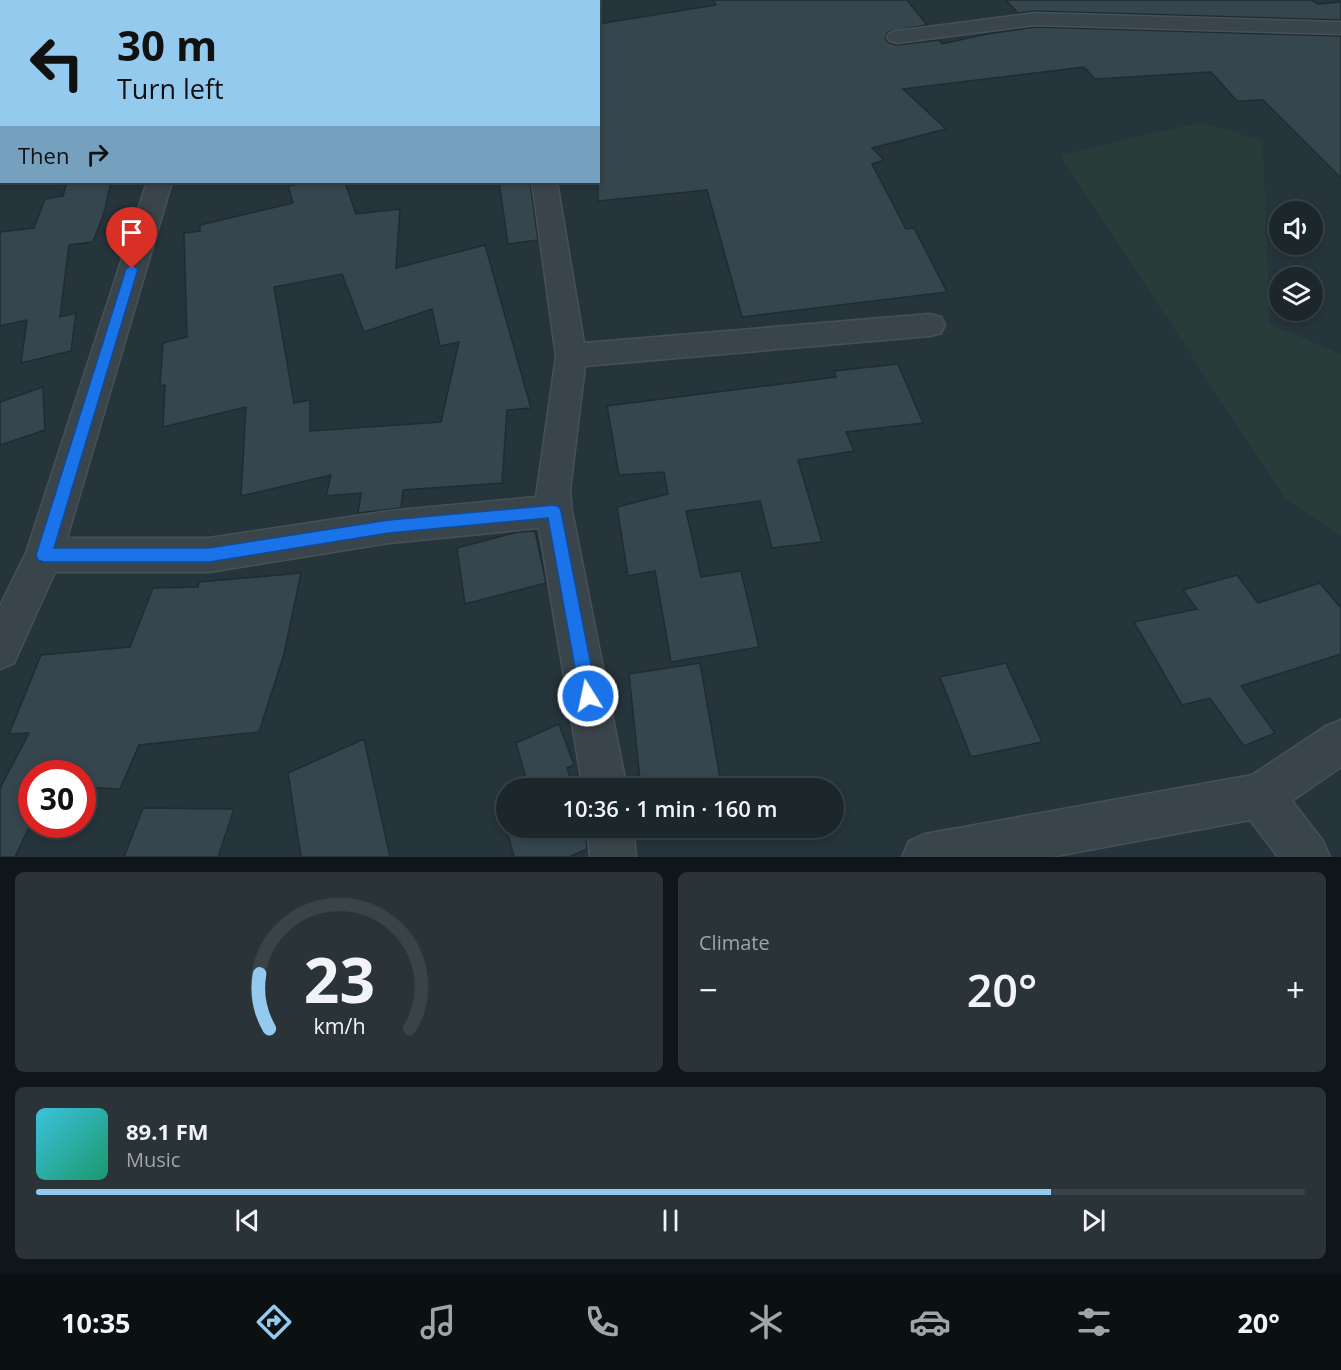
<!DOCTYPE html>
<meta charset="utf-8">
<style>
:root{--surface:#1c272c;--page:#293338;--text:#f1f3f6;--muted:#a0a5a9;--line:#3a4448;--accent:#93caee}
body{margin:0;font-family:"Open Sans",sans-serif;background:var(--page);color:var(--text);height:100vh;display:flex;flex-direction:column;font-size:22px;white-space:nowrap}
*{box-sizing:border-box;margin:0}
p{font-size:20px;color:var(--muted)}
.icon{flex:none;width:33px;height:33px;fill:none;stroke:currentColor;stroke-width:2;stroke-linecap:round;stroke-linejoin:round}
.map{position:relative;height:857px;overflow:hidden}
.panel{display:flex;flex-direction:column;gap:15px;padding:15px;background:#0f1518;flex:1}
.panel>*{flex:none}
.top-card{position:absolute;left:0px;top:0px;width:600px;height:183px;box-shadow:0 3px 9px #0003,0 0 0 2px var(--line);background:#93caee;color:#111;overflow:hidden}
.buttons{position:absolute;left:1269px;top:201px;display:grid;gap:12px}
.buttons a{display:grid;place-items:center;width:54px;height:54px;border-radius:50%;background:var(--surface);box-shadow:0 3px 9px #0003,0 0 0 2px var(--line);font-size:30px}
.speed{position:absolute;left:18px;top:760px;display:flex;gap:12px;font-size:30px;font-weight:700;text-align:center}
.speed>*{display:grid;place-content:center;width:78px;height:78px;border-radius:50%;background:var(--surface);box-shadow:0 3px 9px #0003,0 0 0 2px var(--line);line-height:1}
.speed .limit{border:9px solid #d22;background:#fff;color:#111}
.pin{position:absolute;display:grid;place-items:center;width:51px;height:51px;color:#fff;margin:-62px -26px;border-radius:50% 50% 50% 0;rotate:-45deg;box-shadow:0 0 6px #0007}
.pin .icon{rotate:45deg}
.me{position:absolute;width:66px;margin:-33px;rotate:350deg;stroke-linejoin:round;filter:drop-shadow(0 0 4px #0008)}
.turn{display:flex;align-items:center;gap:21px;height:126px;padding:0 18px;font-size:27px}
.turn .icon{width:78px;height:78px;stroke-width:2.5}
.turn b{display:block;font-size:42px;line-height:51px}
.then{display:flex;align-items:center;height:57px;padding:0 18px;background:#0003;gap:12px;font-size:22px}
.big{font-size:45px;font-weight:600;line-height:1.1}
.panel .widget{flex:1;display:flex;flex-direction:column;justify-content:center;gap:9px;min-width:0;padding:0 21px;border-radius:9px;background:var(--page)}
.panel .dial{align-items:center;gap:0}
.dial svg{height:156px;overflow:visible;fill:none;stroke:var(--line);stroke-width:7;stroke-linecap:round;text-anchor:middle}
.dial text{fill:var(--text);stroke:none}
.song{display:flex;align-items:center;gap:18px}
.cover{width:72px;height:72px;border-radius:9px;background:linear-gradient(135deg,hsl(190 70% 55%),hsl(160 70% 35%))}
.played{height:6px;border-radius:3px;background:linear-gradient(90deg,var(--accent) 80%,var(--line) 80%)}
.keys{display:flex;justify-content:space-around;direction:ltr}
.heat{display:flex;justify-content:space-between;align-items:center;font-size:33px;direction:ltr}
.panel .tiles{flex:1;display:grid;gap:15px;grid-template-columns:1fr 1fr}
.widget:last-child{grid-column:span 2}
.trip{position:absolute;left:496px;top:778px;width:348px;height:60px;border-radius:30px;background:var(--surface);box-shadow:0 3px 9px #0003,0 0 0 2px var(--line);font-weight:600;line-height:60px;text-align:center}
.dock{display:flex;height:96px;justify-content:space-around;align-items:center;background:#0b1012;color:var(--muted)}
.dock .icon{width:42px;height:42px}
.dock .selected{color:var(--accent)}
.dock b{font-size:27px;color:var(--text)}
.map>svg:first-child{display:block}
.green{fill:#283c3a}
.building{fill:#35464f;stroke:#212c32;stroke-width:1.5;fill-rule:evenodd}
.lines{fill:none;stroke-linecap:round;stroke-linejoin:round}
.minor-casing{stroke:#465157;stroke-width:3}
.minor{fill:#3a454b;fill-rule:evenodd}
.route{fill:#1a73e8;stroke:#114b97;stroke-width:1.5}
</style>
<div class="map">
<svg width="1341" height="857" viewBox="0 0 1341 857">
<rect width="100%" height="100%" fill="#26343b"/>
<path class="green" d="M1201 122 1263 141 1270 324 1341 354V535L1284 497 1060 155Z"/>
<g class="building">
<path d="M713 0H907L927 25 888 32 885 38 889 43 897 45 939 40 942 44 987 34 1035 27 1341 36V178L1263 100 1237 101 1211 72 1095 79 1084 67 903 89 946 129 872 148 884 160 872 164 906 229 914 228 947 292 742 317 707 190 598 201V24L716 5Z"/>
<path d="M1006 0H1311L1318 4 1341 2V20L1035 11 1018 13Z"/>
<path d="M67 182H111L104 213 93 242 69 245 60 317 76 313 71 351 21 363 27 320 0 326V232L34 228 45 199 63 196Z"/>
<path d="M308 182H345L356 214 400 209 396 268 485 245 531 408 507 410 502 483 403 490 401 508 358 513 361 493 326 496 331 475 241 496 246 407 163 427 165 385 160 386 163 343 187 337 184 233 200 231V225L293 203 288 186ZM342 274 364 332 432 309 440 346 459 342 441 422 310 431V400L294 403 274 287Z"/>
<path d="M499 182H530L538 240 508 244Z"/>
<path d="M898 364 923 423 846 432 854 451 798 460 822 542 772 548 760 501 686 511 701 577 741 571 759 647 671 662 655 571 628 576 617 507 668 494 664 472 619 475 607 406 836 377 834 371Z"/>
<path d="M43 387 45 430 0 445V402Z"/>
<path d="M535 531 546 583 465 604 457 548 518 532Z"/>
<path d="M301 573 284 654 259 732 139 745 120 789 82 787V774H32V821L15 857H0V788L29 733 9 734 41 655 130 647 153 588 198 587 199 582Z"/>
<path d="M1237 575 1258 603 1320 583 1341 608V654L1241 686 1275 733 1244 746 1210 698 1182 705 1134 622 1197 609 1183 590Z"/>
<path d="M700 663 722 789H641L629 674Z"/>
<path d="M1006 663 1042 742 971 757 940 677Z"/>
<path d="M559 724 574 765 567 768 574 789H529L516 743Z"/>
<path d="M364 739 390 857H301L288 773Z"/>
<path d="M143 808 234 809 218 857H124Z"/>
<path d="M507 819V828H585L587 849 569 857H514L504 820Z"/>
</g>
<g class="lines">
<g class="minor-casing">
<g id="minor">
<path d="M206 0H226L206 2Z"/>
<rect x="506" y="0" width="20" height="2"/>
<path d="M1035 13 1341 22V34L1035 25 897 43 890 41 887 37 890 33 897 31Z"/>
<path d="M147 182H172L67 538H209L389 511 536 497 556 356 532 182H557L584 343 930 314 941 317 945 325 941 333 930 336 585 366 570 490 572 511 627 789H583L539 528 389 543 209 572H55L14 663 0 669V606L26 553Z"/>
<path d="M1341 720V767L1292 801 1323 841 1330 857H1278L1250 820 1051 857H902L909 841 925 834 1252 775 1326 726Z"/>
<path d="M587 828H633L636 857H590Z"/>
</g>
</g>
<use href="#minor" class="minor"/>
</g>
<path class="route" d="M132 265 138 269 54 548H209L389 520 554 505 559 507 561 511 597 696 594 702 588 705 582 702 580 696 548 518 389 533 209 562H44L38 560 36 555 126 269Z"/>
</svg>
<div class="buttons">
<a><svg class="icon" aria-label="sound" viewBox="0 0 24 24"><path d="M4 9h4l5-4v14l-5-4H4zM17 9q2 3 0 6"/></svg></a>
<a><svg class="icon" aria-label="layers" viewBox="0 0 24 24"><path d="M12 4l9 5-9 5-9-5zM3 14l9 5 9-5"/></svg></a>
</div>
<div class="speed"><div class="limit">30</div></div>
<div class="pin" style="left:132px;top:269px;background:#d93025"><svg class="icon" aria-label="arrive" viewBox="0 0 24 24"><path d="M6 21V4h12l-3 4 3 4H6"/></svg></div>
<svg class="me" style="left:588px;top:696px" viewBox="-20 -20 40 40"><circle r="17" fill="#1a73e8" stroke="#fff" stroke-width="3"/><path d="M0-11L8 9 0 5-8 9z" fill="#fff"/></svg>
<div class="trip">10:36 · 1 min · 160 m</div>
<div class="top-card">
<div class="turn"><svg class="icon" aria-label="left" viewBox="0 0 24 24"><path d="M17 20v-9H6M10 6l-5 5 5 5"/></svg><div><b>30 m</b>Turn left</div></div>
<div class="then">Then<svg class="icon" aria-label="right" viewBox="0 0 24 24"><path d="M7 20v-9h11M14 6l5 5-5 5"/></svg></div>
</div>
</div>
<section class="panel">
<div class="tiles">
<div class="widget dial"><svg viewBox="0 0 100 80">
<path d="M14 69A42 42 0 1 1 86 69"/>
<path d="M14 69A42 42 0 0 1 9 41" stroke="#93caee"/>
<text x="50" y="56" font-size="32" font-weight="700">23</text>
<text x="50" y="72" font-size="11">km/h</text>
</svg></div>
<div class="widget"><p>Climate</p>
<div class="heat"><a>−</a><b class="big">20°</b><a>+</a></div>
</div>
<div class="widget">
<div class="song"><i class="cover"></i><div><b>89.1 FM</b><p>Music</p></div></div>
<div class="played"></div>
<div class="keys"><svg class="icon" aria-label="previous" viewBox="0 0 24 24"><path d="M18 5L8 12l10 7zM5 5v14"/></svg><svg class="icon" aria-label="pause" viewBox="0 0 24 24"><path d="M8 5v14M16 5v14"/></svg><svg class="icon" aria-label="next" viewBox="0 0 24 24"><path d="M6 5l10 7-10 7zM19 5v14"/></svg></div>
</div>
</div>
</section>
<nav class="dock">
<b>10:35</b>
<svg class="icon selected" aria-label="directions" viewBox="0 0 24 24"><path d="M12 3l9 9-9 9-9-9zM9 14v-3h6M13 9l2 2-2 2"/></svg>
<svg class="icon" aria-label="music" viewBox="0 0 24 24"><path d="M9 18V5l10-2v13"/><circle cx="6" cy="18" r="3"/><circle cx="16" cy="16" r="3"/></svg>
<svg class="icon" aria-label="phone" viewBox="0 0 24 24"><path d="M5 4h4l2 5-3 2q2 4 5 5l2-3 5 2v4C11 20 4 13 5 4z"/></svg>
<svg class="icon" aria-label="climate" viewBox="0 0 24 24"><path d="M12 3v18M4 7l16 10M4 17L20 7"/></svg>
<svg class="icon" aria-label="car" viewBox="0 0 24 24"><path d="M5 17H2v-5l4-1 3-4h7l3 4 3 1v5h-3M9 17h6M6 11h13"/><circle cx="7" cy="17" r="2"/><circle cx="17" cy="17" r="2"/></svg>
<svg class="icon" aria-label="filters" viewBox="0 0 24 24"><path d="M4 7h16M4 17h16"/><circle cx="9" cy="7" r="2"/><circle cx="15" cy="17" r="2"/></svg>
<b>20°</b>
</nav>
